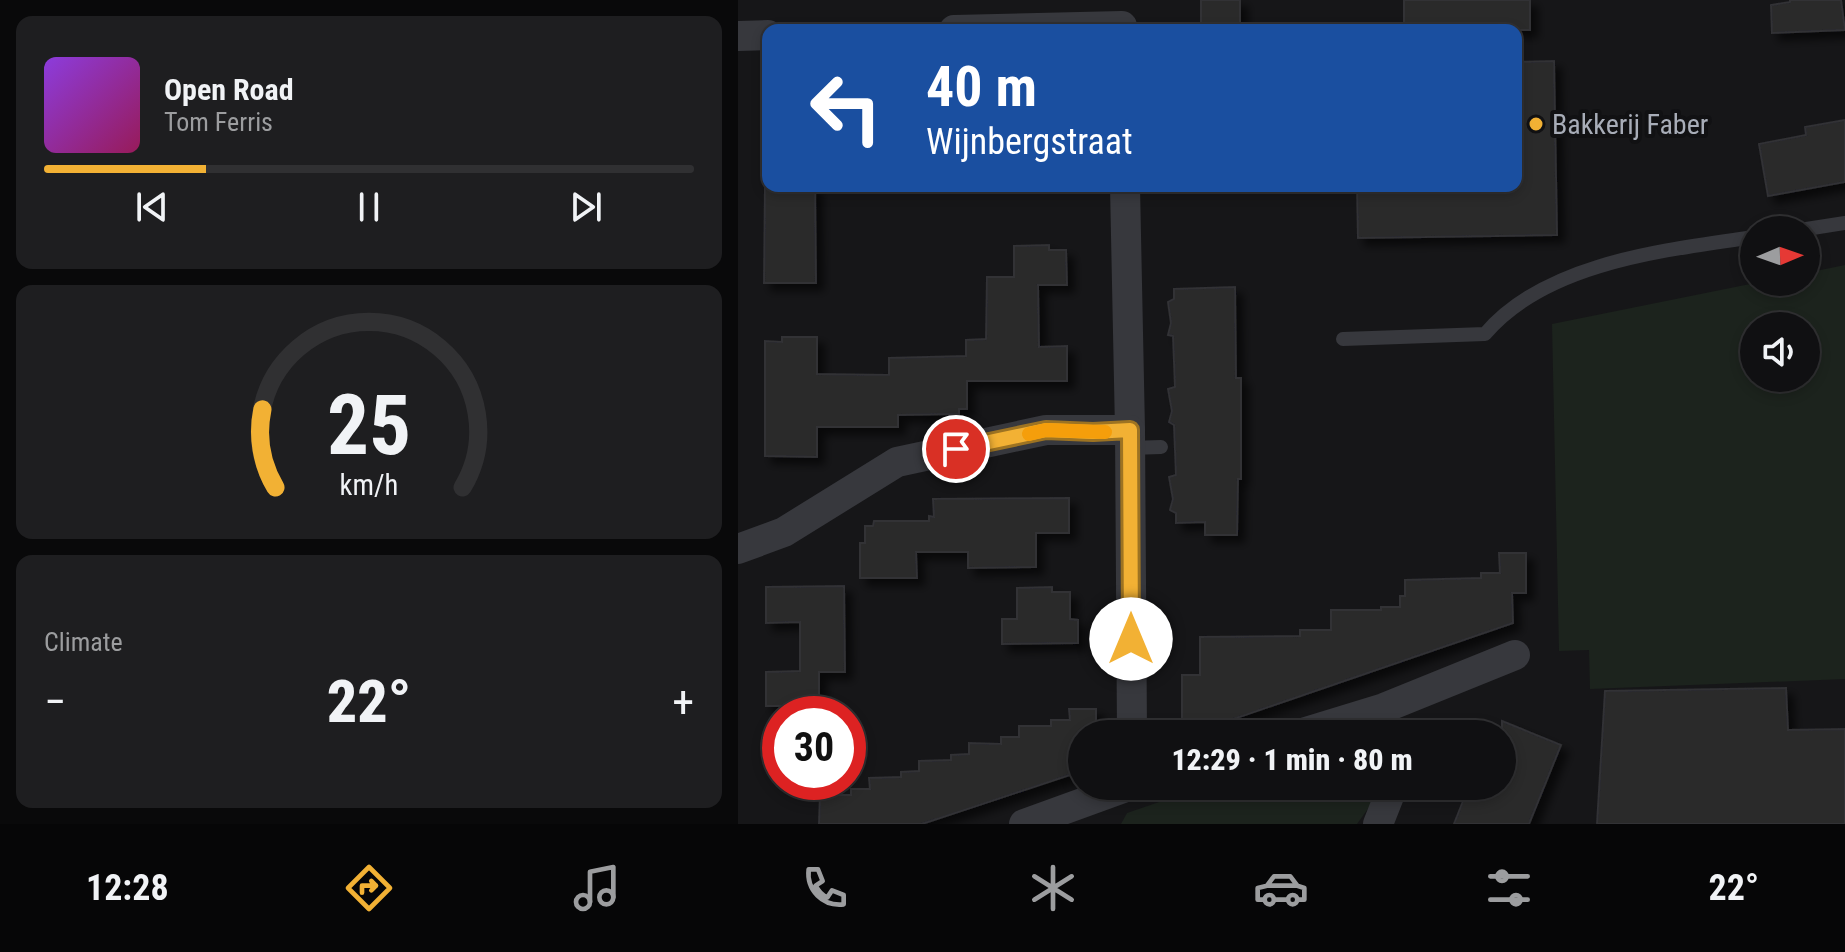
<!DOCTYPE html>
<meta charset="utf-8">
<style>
:root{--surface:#101012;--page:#1e1e20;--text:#f1f3f6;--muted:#9c9d9f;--line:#303032;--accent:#f2b134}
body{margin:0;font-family:"Roboto Condensed",sans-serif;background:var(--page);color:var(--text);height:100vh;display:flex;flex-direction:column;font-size:30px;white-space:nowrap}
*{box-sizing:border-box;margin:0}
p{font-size:26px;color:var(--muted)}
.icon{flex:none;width:44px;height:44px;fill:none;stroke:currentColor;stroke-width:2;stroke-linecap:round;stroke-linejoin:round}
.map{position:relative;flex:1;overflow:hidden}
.sheet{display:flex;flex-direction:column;gap:16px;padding:16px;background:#09090a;width:738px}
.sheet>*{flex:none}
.banner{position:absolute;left:24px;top:24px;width:760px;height:168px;border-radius:16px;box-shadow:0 4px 12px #0003,0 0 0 2px var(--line);background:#1a4fa0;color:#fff;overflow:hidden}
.needle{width:52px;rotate:88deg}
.buttons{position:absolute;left:1002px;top:216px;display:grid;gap:16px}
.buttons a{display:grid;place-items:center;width:80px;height:80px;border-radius:50%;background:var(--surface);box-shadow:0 4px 12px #0003,0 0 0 2px var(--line);font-size:40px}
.speed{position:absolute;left:24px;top:696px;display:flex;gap:16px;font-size:40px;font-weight:700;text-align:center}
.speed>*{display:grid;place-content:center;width:104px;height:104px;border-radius:50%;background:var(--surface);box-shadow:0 4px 12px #0003,0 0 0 2px var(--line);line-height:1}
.speed .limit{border:12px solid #d22;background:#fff;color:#111}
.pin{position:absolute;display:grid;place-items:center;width:68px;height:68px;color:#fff;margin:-34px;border:4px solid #fff;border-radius:50%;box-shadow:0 2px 8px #0007}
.me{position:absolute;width:88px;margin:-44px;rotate:0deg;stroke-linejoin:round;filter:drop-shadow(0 0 6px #0008)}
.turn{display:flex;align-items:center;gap:28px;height:168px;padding:0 32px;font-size:36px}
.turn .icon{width:104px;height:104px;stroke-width:2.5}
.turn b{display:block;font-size:56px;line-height:68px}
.big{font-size:60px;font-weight:800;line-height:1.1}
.sheet .widget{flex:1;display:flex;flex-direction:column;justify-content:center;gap:12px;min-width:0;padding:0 28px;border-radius:16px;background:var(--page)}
.sheet .dial{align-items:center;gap:0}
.dial svg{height:208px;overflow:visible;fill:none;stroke:var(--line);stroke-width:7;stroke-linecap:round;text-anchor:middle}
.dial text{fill:var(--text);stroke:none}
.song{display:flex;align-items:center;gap:24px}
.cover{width:96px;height:96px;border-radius:12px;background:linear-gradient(135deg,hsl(270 70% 55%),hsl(330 70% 35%))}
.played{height:8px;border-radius:4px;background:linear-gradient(90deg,var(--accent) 25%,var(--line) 25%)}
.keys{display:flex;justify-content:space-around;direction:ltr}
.heat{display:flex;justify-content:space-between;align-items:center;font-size:44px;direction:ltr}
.trip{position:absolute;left:330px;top:720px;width:448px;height:80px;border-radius:40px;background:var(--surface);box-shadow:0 4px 12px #0003,0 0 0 2px var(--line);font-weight:800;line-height:80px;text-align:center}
.tab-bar{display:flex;height:128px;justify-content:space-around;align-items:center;background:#060607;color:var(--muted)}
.tab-bar .icon{width:56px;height:56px}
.tab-bar .on{color:var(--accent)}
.tab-bar b{font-size:36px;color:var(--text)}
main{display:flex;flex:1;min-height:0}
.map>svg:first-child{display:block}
.green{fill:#1c231d;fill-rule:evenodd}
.building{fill:#29292c;stroke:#303034;stroke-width:2;filter:url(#shadow)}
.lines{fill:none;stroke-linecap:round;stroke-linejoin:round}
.lane{stroke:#37383d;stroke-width:14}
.street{stroke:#37383d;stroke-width:30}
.route-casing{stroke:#9d7322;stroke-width:20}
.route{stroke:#f2b134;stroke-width:14}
.slow{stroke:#f59e0b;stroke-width:14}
.poi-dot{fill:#f2b134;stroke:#111113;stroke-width:3}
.labels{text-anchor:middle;stroke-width:8;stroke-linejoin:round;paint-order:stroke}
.poi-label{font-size:28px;fill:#a8adb8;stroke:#111113;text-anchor:start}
</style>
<main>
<section class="sheet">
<div class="widget">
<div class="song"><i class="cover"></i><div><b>Open Road</b><p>Tom Ferris</p></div></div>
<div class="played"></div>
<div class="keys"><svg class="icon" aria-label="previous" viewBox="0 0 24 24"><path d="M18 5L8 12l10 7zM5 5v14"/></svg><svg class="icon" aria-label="pause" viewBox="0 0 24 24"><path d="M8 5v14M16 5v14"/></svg><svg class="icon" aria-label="next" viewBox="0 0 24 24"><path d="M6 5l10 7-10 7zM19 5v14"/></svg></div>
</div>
<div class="widget dial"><svg viewBox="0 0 100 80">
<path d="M14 69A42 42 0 1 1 86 69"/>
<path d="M14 69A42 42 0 0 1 9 39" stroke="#f2b134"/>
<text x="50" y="56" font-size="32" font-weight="700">25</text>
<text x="50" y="72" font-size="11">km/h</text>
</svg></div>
<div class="widget"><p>Climate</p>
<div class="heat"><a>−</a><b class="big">22°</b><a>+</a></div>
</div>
</section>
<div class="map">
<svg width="1107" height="824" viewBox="0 0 1107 824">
<defs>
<filter id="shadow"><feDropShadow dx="7" dy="7" stdDeviation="4" flood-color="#0009"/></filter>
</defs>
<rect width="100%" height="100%" fill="#161618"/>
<g class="green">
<path d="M1107 265V679L852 689 851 650 821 651 814 324 1022 282H1068V273ZM1068 326V378H1016V326Z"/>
<path d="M468 786H640L632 806 619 824H383L389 813Z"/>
</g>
<g class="building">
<rect x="463" y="0" width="39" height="30"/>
<rect x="666" y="0" width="126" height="30"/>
<path d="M1052 0H1103L1107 30 1034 33 1033 5 1052 2Z"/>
<path d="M816 61 819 235 620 238 619 186H778V62Z"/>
<path d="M1107 120V182L1030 196 1021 144 1068 135 1067 127Z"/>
<path d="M27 186H77L78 283H26Z"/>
<path d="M311 245V250H328L329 285H300L301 347 329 346V381H229V409H221V414L160 415V427H79V457L27 456V341L44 342V337H79V374L151 375V358L228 356V340L248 339 249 277H276V246Z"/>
<path d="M497 287 498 378H503V479H500L499 535H467V522L438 523V513L432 510 435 499 431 477 438 475 436 425 431 422 434 411 430 389 437 387 435 336 430 335 433 323 430 302 436 299V289Z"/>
<path d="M331 498V533H298V567L230 568V552H178L179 578H122V543H127V526H135L136 521H191V516L196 517 195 499Z"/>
<path d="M761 553H788V593H774L775 623 458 732 456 724 444 725V675H462V637L562 636V630H593V610H643V607H662V596H667V580L743 578V573H762Z"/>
<path d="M106 586 107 672H81V706H28V672L62 671V622L28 623V587Z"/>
<path d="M314 587V592H332V619L340 620V643L264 644V619H279V588Z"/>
<path d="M1048 688 1050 730 1107 729V824H859L867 691Z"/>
<path d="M331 709H358V734H344V771L184 824H81L82 795H113V789H132L131 778 163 777V772L181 771V761L213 760V755L231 754V743L263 744V737H281V726H313V720H332Z"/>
<path d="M764 721 823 745 791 824H716L731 786H764Z"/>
</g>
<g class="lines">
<g class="lane">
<path d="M1062 230 1107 223"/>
<path d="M605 339 747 334C808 262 928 250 1016 237"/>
<path d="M392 448 423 447"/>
</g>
<g class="street">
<path d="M216 30 384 26"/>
<path d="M0 36 30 35"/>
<path d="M387 186 392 430 394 734"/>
<path d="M0 549 46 532 159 462 308 430H392"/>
<path d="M561 734 646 708 777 655"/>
<path d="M286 824 391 786"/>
<path d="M640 824 655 786"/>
</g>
</g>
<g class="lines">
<g class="route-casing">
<path id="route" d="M218 449 308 430 355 432 392 430 393 639"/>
</g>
<use href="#route" class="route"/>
<path class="slow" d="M291 434 308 430 367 432"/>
</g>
<circle class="poi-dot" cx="798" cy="124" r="8"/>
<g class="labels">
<g class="poi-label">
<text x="814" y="134">Bakkerij Faber</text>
</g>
</g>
</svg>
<div class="buttons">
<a><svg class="needle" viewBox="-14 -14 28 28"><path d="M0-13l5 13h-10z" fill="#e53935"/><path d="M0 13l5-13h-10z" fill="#9c9d9f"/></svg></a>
<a><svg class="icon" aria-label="sound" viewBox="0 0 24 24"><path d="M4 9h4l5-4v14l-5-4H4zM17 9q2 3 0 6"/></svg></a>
</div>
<div class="speed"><div class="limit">30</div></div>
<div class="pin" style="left:218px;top:449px;background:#d93025"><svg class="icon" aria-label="arrive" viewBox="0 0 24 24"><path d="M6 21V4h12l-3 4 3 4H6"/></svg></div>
<svg class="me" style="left:393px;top:639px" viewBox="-20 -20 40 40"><circle r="19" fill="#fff"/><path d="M0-13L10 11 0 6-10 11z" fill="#f2b134"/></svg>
<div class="trip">12:29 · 1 min · 80 m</div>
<div class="banner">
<div class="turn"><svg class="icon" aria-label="left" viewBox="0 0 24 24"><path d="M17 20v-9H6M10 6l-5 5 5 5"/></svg><div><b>40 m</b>Wijnbergstraat</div></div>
</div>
</div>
</main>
<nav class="tab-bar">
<b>12:28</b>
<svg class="icon on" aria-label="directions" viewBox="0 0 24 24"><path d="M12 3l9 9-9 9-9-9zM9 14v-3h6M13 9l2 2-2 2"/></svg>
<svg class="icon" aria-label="music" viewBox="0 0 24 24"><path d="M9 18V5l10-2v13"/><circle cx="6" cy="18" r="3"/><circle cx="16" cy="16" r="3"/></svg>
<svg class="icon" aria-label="phone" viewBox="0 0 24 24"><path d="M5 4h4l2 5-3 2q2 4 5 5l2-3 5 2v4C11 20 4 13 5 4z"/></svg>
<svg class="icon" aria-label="climate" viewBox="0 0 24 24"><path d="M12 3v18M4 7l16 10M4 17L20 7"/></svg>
<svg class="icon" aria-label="car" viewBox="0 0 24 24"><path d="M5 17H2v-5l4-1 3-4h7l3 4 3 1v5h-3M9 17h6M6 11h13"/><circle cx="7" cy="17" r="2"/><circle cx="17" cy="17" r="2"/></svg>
<svg class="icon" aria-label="filters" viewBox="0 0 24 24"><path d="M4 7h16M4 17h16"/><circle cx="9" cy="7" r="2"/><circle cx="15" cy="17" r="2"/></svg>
<b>22°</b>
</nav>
